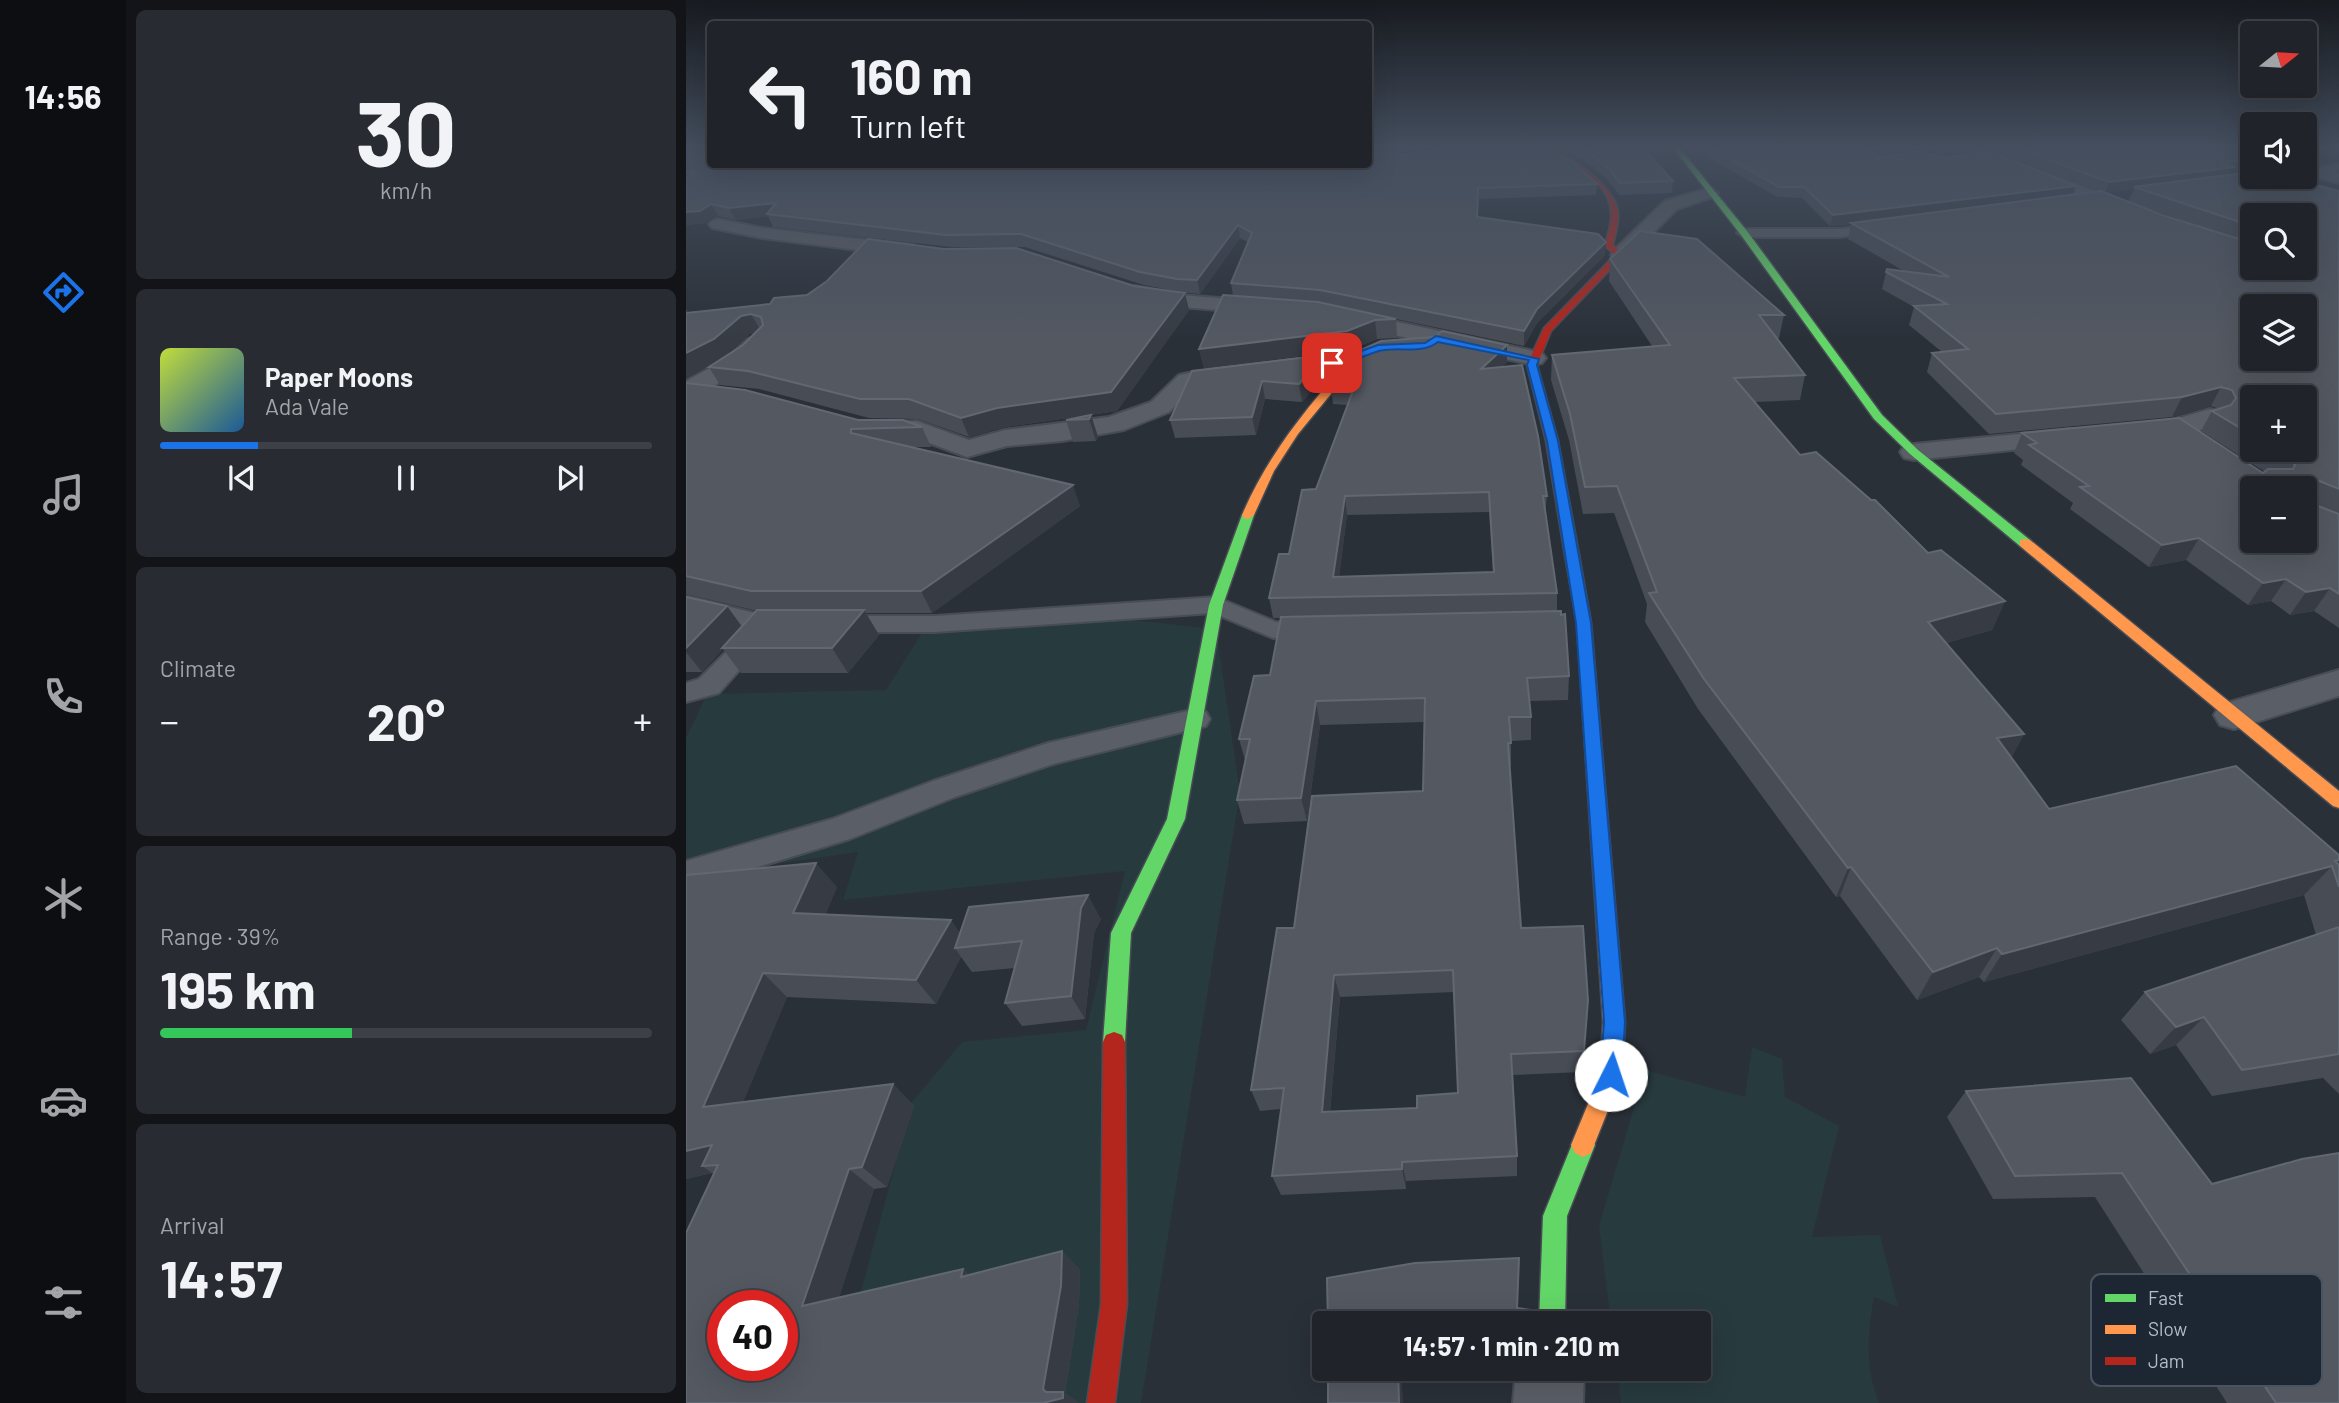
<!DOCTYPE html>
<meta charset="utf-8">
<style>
:root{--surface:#20242a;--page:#282c32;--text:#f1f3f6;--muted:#a2a4a8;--line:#3d4147;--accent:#1a73e8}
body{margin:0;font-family:Barlow,sans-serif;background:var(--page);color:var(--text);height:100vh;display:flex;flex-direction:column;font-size:26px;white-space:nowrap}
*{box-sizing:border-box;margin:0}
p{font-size:23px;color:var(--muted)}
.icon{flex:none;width:38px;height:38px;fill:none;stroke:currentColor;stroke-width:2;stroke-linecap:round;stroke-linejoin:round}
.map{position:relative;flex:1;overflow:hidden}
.drawer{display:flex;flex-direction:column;gap:10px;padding:10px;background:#121417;width:560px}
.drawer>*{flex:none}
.top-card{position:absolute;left:21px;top:21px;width:665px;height:147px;border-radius:7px;box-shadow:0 7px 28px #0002,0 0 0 2px var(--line);background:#20242a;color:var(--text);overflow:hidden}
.needle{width:46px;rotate:72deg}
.buttons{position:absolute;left:1554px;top:21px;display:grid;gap:14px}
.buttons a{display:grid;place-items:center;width:77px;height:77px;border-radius:7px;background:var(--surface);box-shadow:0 7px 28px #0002,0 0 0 2px var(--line);font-size:35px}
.speed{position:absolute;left:21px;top:1290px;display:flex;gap:14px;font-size:35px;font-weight:700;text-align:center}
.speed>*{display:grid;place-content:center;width:91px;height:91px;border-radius:50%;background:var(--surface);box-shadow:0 7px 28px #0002,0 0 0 2px var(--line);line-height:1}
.speed .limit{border:10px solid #d22;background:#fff;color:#111}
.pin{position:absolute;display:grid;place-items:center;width:60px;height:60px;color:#fff;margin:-30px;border-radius:14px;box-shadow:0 4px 10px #0006}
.me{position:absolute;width:77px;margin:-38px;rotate:4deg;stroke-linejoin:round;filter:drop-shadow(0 0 5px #0008)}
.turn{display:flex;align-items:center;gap:24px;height:147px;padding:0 28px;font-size:32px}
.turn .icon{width:91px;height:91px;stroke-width:2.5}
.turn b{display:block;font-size:49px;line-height:60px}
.big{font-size:52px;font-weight:700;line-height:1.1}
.drawer .widget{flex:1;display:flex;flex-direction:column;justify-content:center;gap:10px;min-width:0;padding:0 24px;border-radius:10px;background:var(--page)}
.drawer .dial{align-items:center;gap:0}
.dial b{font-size:91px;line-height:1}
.song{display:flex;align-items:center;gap:21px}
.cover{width:84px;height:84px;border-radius:10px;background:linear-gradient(135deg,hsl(70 70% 55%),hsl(210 70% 35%))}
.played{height:7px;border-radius:4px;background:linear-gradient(90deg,var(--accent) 20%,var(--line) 20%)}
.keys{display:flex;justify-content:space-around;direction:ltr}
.heat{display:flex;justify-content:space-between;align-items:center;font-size:38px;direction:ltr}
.charge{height:10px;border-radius:5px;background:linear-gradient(90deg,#34c759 39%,var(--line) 0)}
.trip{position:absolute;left:626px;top:1311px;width:399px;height:70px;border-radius:7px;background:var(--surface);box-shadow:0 7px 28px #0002,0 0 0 2px var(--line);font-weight:700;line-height:70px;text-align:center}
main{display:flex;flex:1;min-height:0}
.menu{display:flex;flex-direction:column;width:126px;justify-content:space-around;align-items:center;background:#0d0e11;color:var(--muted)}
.menu .icon{width:49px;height:49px}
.menu .active{color:var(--accent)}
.menu b{font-size:32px;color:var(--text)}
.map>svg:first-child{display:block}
.green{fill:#273a3e}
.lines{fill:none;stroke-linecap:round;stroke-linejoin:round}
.lane-casing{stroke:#484c55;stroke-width:4}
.street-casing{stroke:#484c55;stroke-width:4}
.fast-casing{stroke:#484c55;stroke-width:3}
.slow-casing{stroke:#484c55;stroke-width:3}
.jam-casing{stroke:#484c55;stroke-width:3}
.lane{fill:#5a5e66;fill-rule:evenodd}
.street{fill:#5a5e66;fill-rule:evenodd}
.fast{fill:#63d668;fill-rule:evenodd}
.slow{fill:#ff974d;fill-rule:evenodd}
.jam{fill:#b3261e;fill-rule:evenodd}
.wall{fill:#474c55;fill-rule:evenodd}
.shaded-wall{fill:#373c44}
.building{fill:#535861;stroke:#626872;stroke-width:2;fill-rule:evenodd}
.route{fill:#1a73e8;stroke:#114b97;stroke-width:2}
.key{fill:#1d2633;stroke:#4a5360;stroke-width:2}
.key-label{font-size:19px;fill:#b4bcc9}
</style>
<main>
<nav class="menu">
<b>14:56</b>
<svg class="icon active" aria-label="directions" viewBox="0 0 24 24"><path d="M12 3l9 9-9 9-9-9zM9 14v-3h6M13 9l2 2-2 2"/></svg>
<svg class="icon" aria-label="music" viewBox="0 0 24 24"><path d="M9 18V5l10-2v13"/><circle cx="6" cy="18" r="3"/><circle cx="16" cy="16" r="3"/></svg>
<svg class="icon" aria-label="phone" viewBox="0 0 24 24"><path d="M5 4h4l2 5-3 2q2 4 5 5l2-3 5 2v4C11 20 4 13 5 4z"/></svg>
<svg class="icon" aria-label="climate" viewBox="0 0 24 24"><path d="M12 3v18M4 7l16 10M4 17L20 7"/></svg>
<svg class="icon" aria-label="car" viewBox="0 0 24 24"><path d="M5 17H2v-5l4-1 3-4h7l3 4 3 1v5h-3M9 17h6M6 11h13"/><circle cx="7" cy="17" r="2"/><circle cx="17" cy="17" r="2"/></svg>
<svg class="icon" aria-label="filters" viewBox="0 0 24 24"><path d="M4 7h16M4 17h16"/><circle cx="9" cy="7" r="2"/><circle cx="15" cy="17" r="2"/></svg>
</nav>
<section class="drawer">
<div class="widget dial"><b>30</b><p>km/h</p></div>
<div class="widget">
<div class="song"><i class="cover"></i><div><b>Paper Moons</b><p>Ada Vale</p></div></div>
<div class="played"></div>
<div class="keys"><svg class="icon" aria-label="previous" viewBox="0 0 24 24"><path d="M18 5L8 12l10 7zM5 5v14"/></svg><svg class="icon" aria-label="pause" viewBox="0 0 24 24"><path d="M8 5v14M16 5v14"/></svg><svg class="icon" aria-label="next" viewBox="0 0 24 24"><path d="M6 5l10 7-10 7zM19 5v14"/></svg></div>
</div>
<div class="widget"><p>Climate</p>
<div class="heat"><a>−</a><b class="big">20°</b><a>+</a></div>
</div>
<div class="widget"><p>Range · 39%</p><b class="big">195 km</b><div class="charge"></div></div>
<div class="widget"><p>Arrival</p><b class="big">14:57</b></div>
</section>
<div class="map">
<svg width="1653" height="1403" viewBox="0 0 1653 1403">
<rect width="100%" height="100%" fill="#2a3038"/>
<g class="green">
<path d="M437 619 530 629 554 792 455 1403H137L174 1295 226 1102 276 1042 400 1030 439 871 157 900 172 852 0 877V738L21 694 200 690 241 625Z"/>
<path d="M1066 1047 1096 1059 1099 1097 1153 1126 1126 1237 1194 1235 1212 1307 1188 1297C1181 1335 1179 1367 1193 1403H935L931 1369 1013 1368V1323H925L913 1226 959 1070 1059 1097Z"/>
</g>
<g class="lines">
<g class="lane-casing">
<g id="lane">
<path d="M1653 164V170L1619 176V170Z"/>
<path d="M1202 223 1208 227 1207 230 1154 237H1058L1051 233 1058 229H1154Z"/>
<path d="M0 596 89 618 93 624 89 630 82 631 80 640 33 693 0 702V683L13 679 64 628 0 612Z"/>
<path d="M530 597 590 622 640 623 644 629 640 635 587 638 527 613 249 632H149L140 630 136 624 140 618 149 616H249Z"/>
<path d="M510 709 520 712 524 719 520 726 367 764 269 797 164 839 0 889V861L146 819 247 781 362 743Z"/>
</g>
</g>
<g class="street-casing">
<g id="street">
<path d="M1290 146 1457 209 1460 213 1451 218 1445 217 1285 153V147Z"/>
<path d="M1619 165 1653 173V183L1619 175Z"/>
<path d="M1024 188 1032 193 1030 196 991 209 941 259H927L925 255 927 251 979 201Z"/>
<path d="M32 219 76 228 227 245 236 251 227 257 76 238 26 228 23 224 26 220Z"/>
<path d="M449 286 494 295 587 302 598 308 587 314 494 307 442 296 439 292 442 288Z"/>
<path d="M660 311 848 351 856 353 860 358 856 363 848 365 652 323 649 318 652 313Z"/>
<path d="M70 337 78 339 81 344C68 364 46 375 26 387L48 391 52 396 48 401 39 404 0 398V381L40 359 62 339Z"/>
<path d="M669 352 677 354 681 359 677 364 509 386 483 412 438 430 376 441 321 446 281 457 227 437 177 435 173 429 177 423 231 421 283 440 319 430 423 417 465 402 493 375 502 373Z"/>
<path d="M1524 409 1533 411 1537 417C1525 434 1461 442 1442 437L1438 431 1442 425 1486 420Z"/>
<path d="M1384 429 1394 431 1397 437 1394 443 1228 460 1218 458 1214 452 1218 446 1228 444Z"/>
<path d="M1653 670V696L1548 729 1534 725 1528 715 1534 705Z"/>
<path d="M830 1368H898L897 1403H827Z"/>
</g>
</g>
<g class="fast-casing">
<g id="fast">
<path d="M985 145H991L1061 231 1196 415 1232 450 1344 540V546H1334L1224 454 1188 419 1055 235Z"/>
<path d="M562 511 568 515 537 605 499 819 445 933 439 1042 436 1049 428 1052 420 1049 417 1042 425 933 481 819 523 605 556 515Z"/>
<path d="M897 1133 905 1137 909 1145 881 1216 879 1323H853L857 1216 889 1137Z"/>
</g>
</g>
<g class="slow-casing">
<g id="slow">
<path d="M679 351 687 353 672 361 612 434 588 471 568 515 562 519 558 518 556 515C582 454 622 406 666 357Z"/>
<path d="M1339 539 1344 540 1653 791V808L1647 806 1334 546V540Z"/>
<path d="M886 551 893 555 905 623 939 1022 936 1075 905 1153 897 1157 889 1153 885 1145 914 1075 917 1022 891 623 879 555Z"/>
</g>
</g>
<g class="jam-casing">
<g id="jam">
<path d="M840 145C868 142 923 180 931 207 935 220 929 233 927 245L938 255 865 331 851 365 872 441 893 555 886 559 879 555 860 441 841 365 858 328 929 255 919 246C921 235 926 225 925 214 924 171 868 162 840 145Z"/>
<path d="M1631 145 1653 147V151L1632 146Z"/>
<path d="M428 1032 436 1035 439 1042 441 1304 429 1403H401L415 1304 417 1042 420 1035Z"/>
</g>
</g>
<use href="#lane" class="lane"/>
<use href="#street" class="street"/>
<use href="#fast" class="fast"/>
<use href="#slow" class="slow"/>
<use href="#jam" class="jam"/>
</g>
<g class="wall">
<path d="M0 145H775L715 152 713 154 715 155 795 145H954L987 181 986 193 933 195 922 180 896 159 866 146 851 145 911 184 910 195 793 199 792 217 919 255 851 323 838 346 710 319 711 338 691 339 664 350 518 368 513 349 547 296 545 283 562 242 554 238 514 294 494 292 458 285 339 247H265L87 227 82 216 50 220 32 216 21 223 0 225Z"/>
<path d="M1001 145H1289L1282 147 1281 152 1255 153 1228 146 1193 157 1195 158 1257 157 1390 186 1387 195 1476 215 1519 228 1442 202 1448 189 1419 193 1293 145H1566V151L1547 146 1546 171 1545 175 1653 191V628L1628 611 1604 615 1585 601 1562 605 1500 560 1463 567 1384 509 1387 503 1335 465 1337 460 1328 453 1336 433 1577 473 1579 472 1515 431 1526 411 1533 409 1525 406 1486 417 1303 434 1241 372 1246 353 1256 352 1223 325 1228 307 1196 289 1201 269 1218 271 1162 239 1165 224 1144 226 1116 198 1091 197ZM1566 215 1619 268H1566ZM1566 397 1619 450H1566Z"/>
<path d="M924 259 1098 315 1093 338H1090L1119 375 1114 400 1069 402 1114 455 1242 553 1319 601 1306 630 1260 643 1338 734 1325 758 1363 809 1653 855V1094L1637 1078 1526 1096 1490 1045 1464 1054 1435 1020 1459 992 1630 935 1618 895 1298 982 1293 977 1231 1000 1154 896 1150 897 1012 709 959 622 961 604 928 513 897 514 883 440 865 380 866 355 966 346 923 281Z"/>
<path d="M448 286 499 293 503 310 431 411 319 427 283 437 232 419 183 418 73 389 34 385 23 367 37 358 0 378V309L2 313ZM69 333 57 345 39 356 64 334Z"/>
<path d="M639 355 642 372 616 402 579 399 570 435 489 438 484 420Z"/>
<path d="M821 362 816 367 861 496 859 515 871 593V611L883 676 882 700 844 701 845 717V740L825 741V766L824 767 835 928 898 1051 896 1072 827 1075 831 1156V1176L720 1181V1189L595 1195 586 1176 595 1109 574 1111 565 1090 608 928 737 791 738 722 634 725 621 821 558 824 551 800 559 760 553 739 584 675 595 618H587L583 598 603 554 630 489 661 405 647 404 645 387ZM803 512 807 572 653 577 661 515ZM768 992 772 1093 731 1108 644 1112 654 997Z"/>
<path d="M0 383 172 420 236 427 245 447H226L394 506 246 613H180L193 635 162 673H55L37 649 16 672H0V597L56 627 71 611 0 594Z"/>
<path d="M405 415 412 437 410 441 387 442 380 420Z"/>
<path d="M0 875 151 887 139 915 274 932 415 919 408 933 399 1019 336 1026 319 1003 329 968 286 972 275 957 250 1004 101 997 57 1102 207 1084 228 1106 201 1187 188 1189 153 1297 284 1275 376 1251 394 1270 393 1304 379 1393 393 1403H0L28 1174 26 1173 0 1179Z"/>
<path d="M1280 1091 1526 1184 1653 1403H1541L1409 1197 1307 1199 1261 1117Z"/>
<path d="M833 1274 831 1308 853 1317V1323H642Z"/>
</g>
<g class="shaded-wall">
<path d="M711 145H775L715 152 706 160 705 149Z"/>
<path d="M1204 145H1229L1228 146 1184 159 1185 153 1187 149Z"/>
<path d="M1258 145H1289L1282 147 1281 152 1255 153Z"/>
<path d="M1630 153 1625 163 1619 164V154Z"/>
<path d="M1566 159V169L1546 171 1544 177 1448 187V189L1419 193 1423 182 1535 163Z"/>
<path d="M1390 186 1386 197 1165 223V224L1144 226 1147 215Z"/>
<path d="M90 203 81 214 82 216 50 220 43 208Z"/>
<path d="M25 204 32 216 21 223 0 225V212Z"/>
<path d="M552 225 554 238 514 294 511 280Z"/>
<path d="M920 242 919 255 851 323 838 346V331L851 309Z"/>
<path d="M499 293 503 310 431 411 319 427 283 437 275 418Z"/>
<path d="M65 314 75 331 64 334 38 357 0 378V353L55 316Z"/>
<path d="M689 320 691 339 664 350 518 368 513 349Z"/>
<path d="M821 345V362L796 386 795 369Z"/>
<path d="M639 355 642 372 616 402 613 384Z"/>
<path d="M576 381 579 399 570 435 566 417Z"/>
<path d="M1535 387 1525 406 1486 417 1496 397Z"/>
<path d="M405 415 412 437 410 441 403 419Z"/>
<path d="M387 485 394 506 246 613 235 591Z"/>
<path d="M659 496 661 515 650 597 647 577Z"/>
<path d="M1513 538 1500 560 1463 567 1476 545Z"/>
<path d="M1600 579 1585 601 1562 605 1577 583Z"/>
<path d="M1644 588 1628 611 1604 615 1620 592Z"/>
<path d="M1319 601 1306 630 1231 651 1242 622Z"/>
<path d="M41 606 57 628 36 648 37 649 16 672 0 652V648Z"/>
<path d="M178 610 193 635 162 673 146 648Z"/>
<path d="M630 701 634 725 621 821 615 798Z"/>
<path d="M1338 734 1322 763 1311 738Z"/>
<path d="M1653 860V864L1647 870 1646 866 1618 895 1298 982 1316 954Z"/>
<path d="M130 863 151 887 129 938 107 913Z"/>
<path d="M1165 867 1154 896 1150 897 1162 868Z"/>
<path d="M402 895 415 919 408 933 399 1019 385 996 395 908Z"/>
<path d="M265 920 282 944 269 948 275 957 250 1004 230 980Z"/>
<path d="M1311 948 1293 977 1231 1000 1247 972Z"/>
<path d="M77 973 101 997 46 1129 17 1107Z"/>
<path d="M648 975 654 997 642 1133 636 1112Z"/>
<path d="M1518 1017 1490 1045 1464 1054 1490 1027Z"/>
<path d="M207 1084 228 1106 201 1187 176 1167Z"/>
<path d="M26 1145 32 1165 16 1166 26 1173 0 1179V1151Z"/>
<path d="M716 1162 720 1181V1189L716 1169Z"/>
<path d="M163 1169 188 1189 145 1323 116 1306Z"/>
<path d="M376 1251 394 1270 393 1304 379 1393 393 1403H357L360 1392 357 1389Z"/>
<path d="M277 1269 299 1287 275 1277Z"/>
<path d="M712 1368H715L717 1403H713Z"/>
</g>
<g class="building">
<path d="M0 145H24V164H682V145H711L705 149 715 155 795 145H850L887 162 911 184 792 188 791 217 912 234 920 242 851 309 838 331 634 290 545 283 566 233 552 225 511 280 491 279 454 272 335 234 260 235 81 214 90 203 43 208 25 204 14 211 0 212V179L8 172 0 173Z"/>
<path d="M887 145H954L987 181 934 183 923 169 897 148Z"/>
<path d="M1019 145H1204L1187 149 1185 153 1195 158 1231 151 1257 157 1309 154 1390 186 1147 215 1118 187H1093Z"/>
<path d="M1322 145H1543L1566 152V159L1535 163 1549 167 1423 182Z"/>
<path d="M1619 145 1631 148 1630 153 1619 154Z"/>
<path d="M1566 172V177H1600L1653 191V489L1631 480 1632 506 1653 514V594L1644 588 1620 592 1600 579 1577 583 1513 538 1476 545 1394 487 1403 486 1343 445 1351 443 1336 433 1493 418 1577 473 1582 469H1607L1609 465 1604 459 1590 450H1619V397H1566V435L1526 411 1545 405 1550 398 1546 390 1535 387 1496 397 1310 414 1246 353 1282 349 1228 306 1261 304 1200 272 1201 269 1263 277 1165 223 1415 191 1476 215 1566 243V268H1619V215H1566V226L1448 187ZM1566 306H1619V359H1566ZM1566 488H1619V541H1566Z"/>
<path d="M954 231 1011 239 1098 315H1073L1119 375 1048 378 1114 455 1130 452 1185 500H1189L1242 553 1255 550 1319 601 1242 622 1338 734 1311 738 1363 809 1550 766 1653 855V860L1649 861 1653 865V887L1646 866 1316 954 1311 948 1247 972 1165 867 1162 868 1018 679 963 593 971 592 931 486 899 487 884 414 866 355 984 345 924 259Z"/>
<path d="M182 239 258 249 330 248 448 286 499 293 425 392 311 408 275 418 223 399H174L62 371 23 367 57 345 77 325 75 317 65 314 55 316 28 339 0 353V313L84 304 88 298 121 295 141 281Z"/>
<path d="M537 295 632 302 710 319 689 320 661 331 513 349Z"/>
<path d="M756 331 821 345 795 369 836 365 852 436 861 496H857L871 593 583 598 593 554H603L616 490 630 489 668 388 645 387 677 349 695 341 749 337ZM803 492 808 572 647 577 659 496Z"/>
<path d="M639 355 613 384 576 381 566 417 484 420 506 371Z"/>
<path d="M0 383 59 390 172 420H217L236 427 165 429V433L387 485 235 591H65L0 576Z"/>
<path d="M405 415 403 419 380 420Z"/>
<path d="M0 597 41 606 0 648Z"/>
<path d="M71 610H178L146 648H36Z"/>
<path d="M875 611V615L879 614 883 676 841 678 845 717H823L825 743H822L835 928 897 926 902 1000 898 1051 825 1054 831 1156 716 1162V1169L586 1176 598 1088 565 1090 591 928H608L626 796 737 791 739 698 630 701 615 798 551 800 564 739H553L568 676 584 675 595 617ZM767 970 772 1093 731 1096V1108L636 1112 648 975Z"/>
<path d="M130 863 107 913 265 920 230 980 77 973 17 1107 207 1084 176 1167 163 1169 116 1306 277 1269 275 1277 376 1251 375 1286 357 1389 360 1392H377V1398L357 1403H0V1233L32 1165 16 1166 26 1145 0 1151V875ZM37 1306H96V1365H37Z"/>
<path d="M402 895 395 908 385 996 319 1003 336 941 269 948 283 907Z"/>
<path d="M1653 927V1054L1556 1070 1518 1017 1490 1027 1459 992Z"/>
<path d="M1445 1078 1526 1184 1616 1159 1653 1153V1403H1590L1436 1173 1329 1176 1280 1091Z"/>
<path d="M833 1258 831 1308 853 1311V1317L774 1323H642L641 1278 729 1263Z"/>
<path d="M642 1368H712L713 1403H642Z"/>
</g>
<linearGradient id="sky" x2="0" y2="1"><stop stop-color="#171a1f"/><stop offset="0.43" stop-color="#444e5e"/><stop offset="1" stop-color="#444e5e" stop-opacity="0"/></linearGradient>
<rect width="1653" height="341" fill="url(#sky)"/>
<path class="route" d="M750 336 853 359 851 365 872 441 905 623 939 1022 936 1075 933 1082 925 1086 917 1082 914 1075 918 1022 890 623 861 441 841 365 843 360 752 342C735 355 713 346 693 351 677 356 663 363 646 366L641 363 692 345 739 343Z"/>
<rect x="1405" y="1274" width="231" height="112" rx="10" class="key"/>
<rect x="1419" y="1294" width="31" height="8" fill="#63d668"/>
<rect x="1419" y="1325" width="31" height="9" fill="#ff974d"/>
<rect x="1419" y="1357" width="31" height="8" fill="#b3261e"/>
<g class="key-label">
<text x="1462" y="1305">Fast</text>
<text x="1462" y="1336">Slow</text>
<text x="1462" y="1368">Jam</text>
</g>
</svg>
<div class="buttons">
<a><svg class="needle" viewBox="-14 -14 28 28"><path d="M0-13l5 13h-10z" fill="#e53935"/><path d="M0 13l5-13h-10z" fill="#a2a4a8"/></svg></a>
<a><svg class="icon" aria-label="sound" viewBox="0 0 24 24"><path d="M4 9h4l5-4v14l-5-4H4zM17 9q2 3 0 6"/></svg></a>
<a><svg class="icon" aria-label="search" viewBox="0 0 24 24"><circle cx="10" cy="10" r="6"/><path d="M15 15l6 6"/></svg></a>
<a><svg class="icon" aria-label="layers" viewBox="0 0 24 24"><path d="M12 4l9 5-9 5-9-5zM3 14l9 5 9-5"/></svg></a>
<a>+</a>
<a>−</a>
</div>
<div class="speed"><div class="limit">40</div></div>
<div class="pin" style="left:646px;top:363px;background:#d93025"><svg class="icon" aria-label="arrive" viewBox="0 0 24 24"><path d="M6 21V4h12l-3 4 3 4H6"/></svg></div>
<svg class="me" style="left:925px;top:1075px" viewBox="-20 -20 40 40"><circle r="19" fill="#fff"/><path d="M0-13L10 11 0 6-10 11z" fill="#1a73e8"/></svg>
<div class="trip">14:57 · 1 min · 210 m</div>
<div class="top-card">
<div class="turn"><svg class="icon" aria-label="left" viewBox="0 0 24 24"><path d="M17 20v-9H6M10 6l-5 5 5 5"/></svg><div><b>160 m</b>Turn left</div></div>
</div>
</div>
</main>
